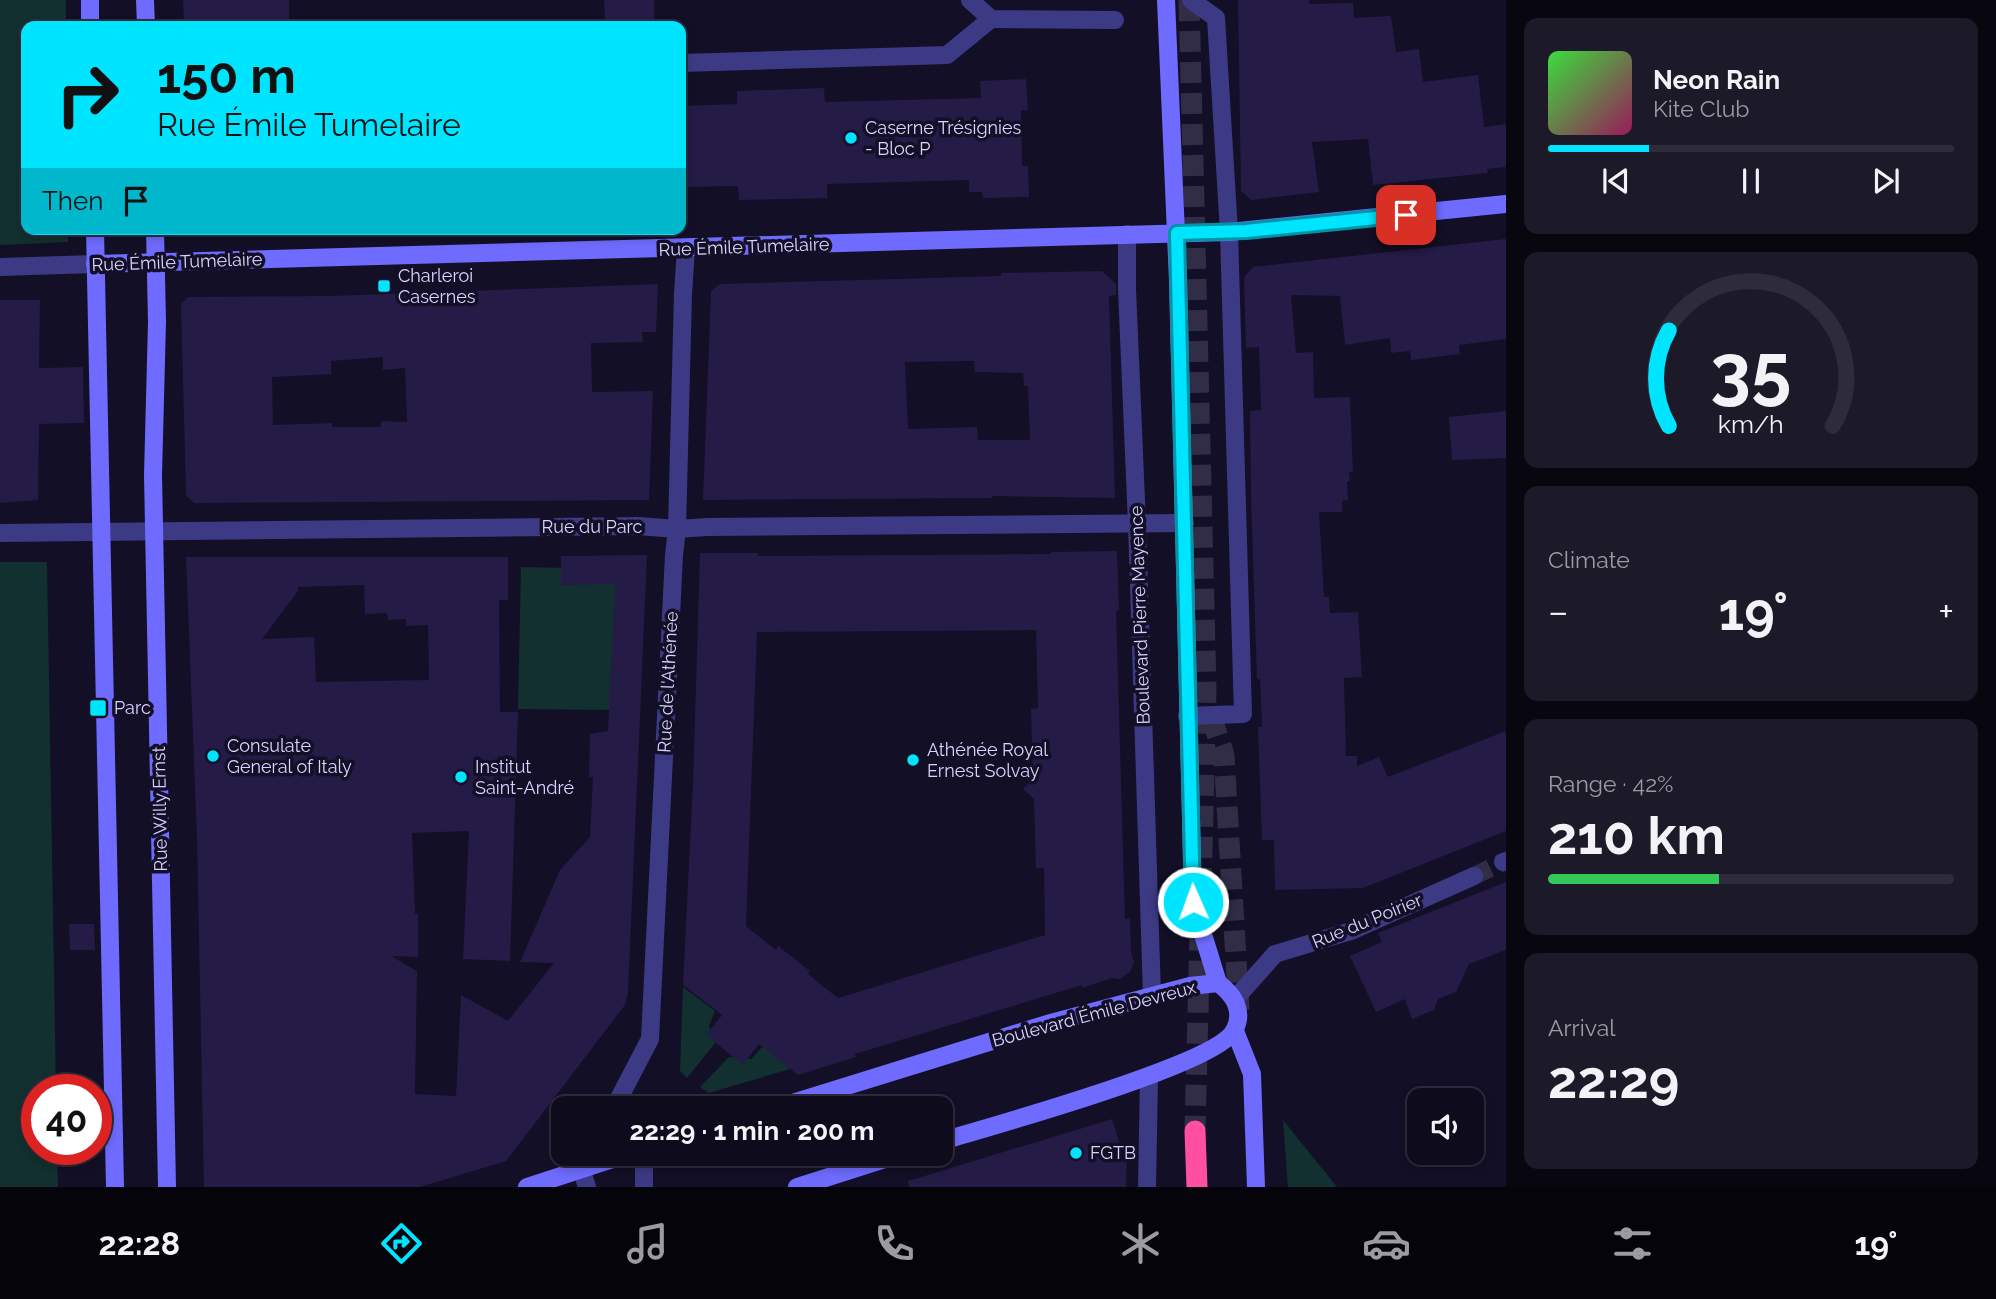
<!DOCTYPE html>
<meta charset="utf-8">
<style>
:root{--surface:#0e0b1c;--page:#1c1929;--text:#f1f3f6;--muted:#9b9ba3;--line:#2e2b3b;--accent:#00e5ff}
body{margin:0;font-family:Raleway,sans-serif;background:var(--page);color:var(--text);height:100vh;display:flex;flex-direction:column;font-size:26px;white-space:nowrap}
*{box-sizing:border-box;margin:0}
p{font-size:23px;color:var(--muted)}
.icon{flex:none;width:38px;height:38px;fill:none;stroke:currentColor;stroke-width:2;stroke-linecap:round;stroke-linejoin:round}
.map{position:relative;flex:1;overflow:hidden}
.side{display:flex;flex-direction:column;gap:18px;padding:18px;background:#08060f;width:490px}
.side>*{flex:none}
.top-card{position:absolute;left:21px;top:21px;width:665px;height:214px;border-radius:14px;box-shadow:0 4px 10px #0003,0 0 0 2px var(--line);background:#00e5ff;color:#111;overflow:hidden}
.controls{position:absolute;left:1407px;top:1088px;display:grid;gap:14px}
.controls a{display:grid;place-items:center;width:77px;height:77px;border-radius:14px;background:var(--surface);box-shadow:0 4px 10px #0003,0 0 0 2px var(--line);font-size:35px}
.speed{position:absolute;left:21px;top:1074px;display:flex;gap:14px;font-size:35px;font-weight:700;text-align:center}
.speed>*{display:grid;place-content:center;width:91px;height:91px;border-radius:50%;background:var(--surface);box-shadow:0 4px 10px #0003,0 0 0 2px var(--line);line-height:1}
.speed .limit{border:10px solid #d22;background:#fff;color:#111}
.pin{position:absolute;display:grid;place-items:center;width:60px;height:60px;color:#fff;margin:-30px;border-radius:14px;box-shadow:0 4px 10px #0006}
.me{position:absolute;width:77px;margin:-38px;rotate:358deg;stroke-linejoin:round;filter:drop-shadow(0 0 5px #0008)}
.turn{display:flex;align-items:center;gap:24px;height:147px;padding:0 21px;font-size:32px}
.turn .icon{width:91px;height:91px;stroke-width:2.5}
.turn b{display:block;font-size:49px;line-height:60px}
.then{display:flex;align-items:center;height:66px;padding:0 21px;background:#0003;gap:14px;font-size:26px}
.big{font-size:52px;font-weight:700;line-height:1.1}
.side .widget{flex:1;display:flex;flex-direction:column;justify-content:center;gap:10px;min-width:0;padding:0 24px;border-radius:14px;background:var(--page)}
.side .dial{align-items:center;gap:0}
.dial svg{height:182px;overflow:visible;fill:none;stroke:var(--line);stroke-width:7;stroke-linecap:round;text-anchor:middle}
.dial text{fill:var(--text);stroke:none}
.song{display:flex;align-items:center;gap:21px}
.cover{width:84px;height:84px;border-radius:10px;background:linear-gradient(135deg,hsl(120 70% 55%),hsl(330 70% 35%))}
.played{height:7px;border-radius:4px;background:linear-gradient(90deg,var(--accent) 25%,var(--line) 25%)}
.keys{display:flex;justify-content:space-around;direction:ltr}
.heat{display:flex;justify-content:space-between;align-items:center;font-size:38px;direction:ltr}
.charge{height:10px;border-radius:5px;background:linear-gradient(90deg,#34c759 42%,var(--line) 0)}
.trip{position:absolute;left:551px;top:1096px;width:402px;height:70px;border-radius:14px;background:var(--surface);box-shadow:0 4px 10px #0003,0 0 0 2px var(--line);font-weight:700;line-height:70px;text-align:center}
.menu{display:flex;height:112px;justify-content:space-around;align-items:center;background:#06040b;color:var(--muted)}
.menu .icon{width:49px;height:49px}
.menu .selected{color:var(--accent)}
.menu b{font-size:32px;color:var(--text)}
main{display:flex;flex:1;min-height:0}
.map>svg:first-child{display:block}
.green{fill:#12302f}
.building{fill:#241b47;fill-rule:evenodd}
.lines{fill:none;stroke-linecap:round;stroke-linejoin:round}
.street-tunnel{stroke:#312d47;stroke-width:18;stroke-dasharray:18 9;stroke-linecap:butt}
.highway-tunnel{stroke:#312d47;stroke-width:21;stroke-dasharray:21 10;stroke-linecap:butt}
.lane{stroke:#3d3a85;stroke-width:18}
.street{stroke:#3d3a85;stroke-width:18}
.secondary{stroke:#6f6bff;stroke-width:18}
.highway{stroke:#ff4fa3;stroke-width:21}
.route-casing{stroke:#0095a6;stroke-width:18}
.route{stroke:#00e5ff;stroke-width:12}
.poi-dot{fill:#00e5ff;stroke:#130f26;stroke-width:2.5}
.labels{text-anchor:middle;stroke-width:7;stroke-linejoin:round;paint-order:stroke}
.poi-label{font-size:18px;fill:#d9d4ff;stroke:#130f26;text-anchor:start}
.street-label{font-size:18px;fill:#d9d4ff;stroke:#130f26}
</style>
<main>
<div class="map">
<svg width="1506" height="1187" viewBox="0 0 1506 1187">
<rect width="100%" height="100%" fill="#130f26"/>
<g class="green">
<path d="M0 0H66V26H26V229H68V242L0 245Z"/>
<path d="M0 562H47L56 1090H37V1150H57L58 1187H0Z"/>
<path d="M521 567 616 569 613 710 518 709Z"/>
<path d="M683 987 715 1011 709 1026 715 1043 687 1078 680 1071Z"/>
<path d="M764 1045 793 1068 709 1093 700 1087 729 1057 751 1059Z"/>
<path d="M1283 1120 1337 1187H1288Z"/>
</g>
<g class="building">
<path d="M183 0H289V21L184 24Z"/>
<path d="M604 0H654V26H605Z"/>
<path d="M1238 0H1309V4L1353 3 1354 18 1391 16 1396 52 1419 49 1423 82 1478 75 1484 127 1506 124V167L1487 169 1488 173 1373 185 1368 139 1312 142 1319 192 1251 200 1241 191Z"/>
<path d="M1026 79 1028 110H1021L1022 166H1028L1029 197 983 198 982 192H969V180L827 184V198L739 200 738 186 681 187V106L737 104V91L824 88 825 102 981 98 980 81Z"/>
<path d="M1506 239V339L1459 345 1460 354 1411 360 1410 351 1391 353 1390 338 1345 345 1340 296 1291 295 1296 353 1313 352 1314 398 1350 397 1353 472H1349L1350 481H1347L1348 500 1342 501V512H1319L1324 597H1329L1330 613 1358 612 1362 677 1344 678 1346 756H1357V766L1379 757 1388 777 1506 731V831L1363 888 1275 890 1274 840H1262L1258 727H1262L1260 679H1257L1251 496 1250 411 1261 410 1259 347 1246 348 1244 277 1253 267Z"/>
<path d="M1102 271 1116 284V295L1109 296 1115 498 992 496V498L703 500 711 291 720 284 1001 276V273ZM974 361 975 372 1023 373 1024 386H1028L1030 440H978L977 427 908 429 905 362Z"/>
<path d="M658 284 656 332H642L643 342 591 343 592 392 653 391 649 500 194 503 186 495 181 304 188 297 329 296ZM383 357V370L405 368 407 422 381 421V427H332V423L273 425 272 377 331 374V361Z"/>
<path d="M0 300H40L39 368 83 367 84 423 39 424 38 500 0 503Z"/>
<path d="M1506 411V458L1452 460 1449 417Z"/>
<path d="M1117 551 1119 611H1116L1125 919H1130L1131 952 1134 962 1130 972 1120 979 1112 978 1082 988V985L855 1054 856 1057 798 1075 759 1044 743 1065 706 1035 722 1015 683 985 693 784 700 553H757L758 556 1051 554V552ZM1036 630 1038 708 1031 709 1033 779 1023 789 1034 799 1036 868H1044L1045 935 838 998 808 974 810 971 778 946 776 950 746 926 757 632Z"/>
<path d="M647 555 628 993 625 1005 506 1161 420 1187H204L197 838 186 557H508V600H499L500 712H518L510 961 463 959 469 831 412 833 415 914 418 913V957L391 956 417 971 415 1094 456 1096 461 995 508 1021 554 963 520 962 560 870 590 837 593 777H589L590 734 608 731 615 584 561 585V556ZM364 585 365 614 387 613 388 620 406 619V626L428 625 429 680 316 682 314 637 262 639 298 591V587Z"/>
<path d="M1506 882V950L1469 964 1456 992 1438 999 1434 1010 1412 1019 1405 999 1376 1012 1350 956 1382 942 1378 933Z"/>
<path d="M69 924H94L95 950H70Z"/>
<path d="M1112 1119 1123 1154 1127 1155 1126 1187H909L908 1181Z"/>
</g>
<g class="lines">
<path class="street-tunnel" d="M1474 876 1503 862"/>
<g class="highway-tunnel">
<path d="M1189 0 1206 690 1195 1131"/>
<path d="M1211 716 1224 755 1239 1010"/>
</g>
<g class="lane">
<path d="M970 0 991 19 1115 20"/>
<path d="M681 63 947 55 991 19"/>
<path d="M1127 234V289L1137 524 1152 996"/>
<path d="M1187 716 1243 714 1229 232 1216 18 1191 0"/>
</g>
<g class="street">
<path d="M0 267 95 264"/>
<path d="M0 533 638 526 677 529 707 527 1185 523"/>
<path d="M1503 862 1506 861"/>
<path d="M1235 999 1275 954 1351 931 1474 876"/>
<path d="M614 1108 650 1039 674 555 677 529 683 293 686 249"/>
<path d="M644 1153V1187"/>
<path d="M587 1187 582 1171 591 1153"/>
<path d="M1147 1187 1149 1077"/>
</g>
<g class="secondary">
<path d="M90 0V26"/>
<path d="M145 0 146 26"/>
<path d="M1166 0 1178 281 1193 902 1218 983"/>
<path d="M95 229 115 1187"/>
<path d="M155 229 157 322 153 475 167 1187"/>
<path d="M95 264 1229 232 1506 204"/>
<path d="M1235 1031 1252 1074 1256 1187"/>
<path d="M776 1108 1047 1024 1190 986 1218 983C1233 994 1244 1010 1235 1029 1220 1064 988 1127 942 1141"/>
<path d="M527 1187 631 1153"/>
<path d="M797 1187 904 1153"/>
</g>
<path class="highway" d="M1195 1131 1197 1187"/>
</g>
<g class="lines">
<g class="route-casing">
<path id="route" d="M1193 902 1177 233 1246 231 1406 215"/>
</g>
<use href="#route" class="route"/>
</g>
<g class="poi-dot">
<circle cx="851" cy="138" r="7"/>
<rect x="377" y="279" width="14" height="14" rx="3.5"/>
<rect x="89" y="699" width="18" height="18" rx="3.5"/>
<circle cx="213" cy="756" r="7"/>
<circle cx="913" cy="760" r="7"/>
<circle cx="461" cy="777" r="7"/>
<circle cx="1076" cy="1153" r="7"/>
</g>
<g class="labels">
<g class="poi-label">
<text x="865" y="134">Caserne Trésignies<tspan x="865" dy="21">- Bloc P</tspan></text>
<text x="398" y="282">Charleroi<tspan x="398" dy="21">Casernes</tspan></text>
<text x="114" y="714">Parc</text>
<text x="227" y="752">Consulate<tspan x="227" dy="21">General of Italy</tspan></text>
<text x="927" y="756">Athénée Royal<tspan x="927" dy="21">Ernest Solvay</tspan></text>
<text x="475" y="773">Institut<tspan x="475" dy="21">Saint-André</tspan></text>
<text x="1090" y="1159">FGTB</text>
</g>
<g class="street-label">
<text transform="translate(744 247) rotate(-2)" y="6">Rue Émile Tumelaire</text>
<text transform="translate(177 262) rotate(-2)" y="6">Rue Émile Tumelaire</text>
<text x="592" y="533">Rue du Parc</text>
<text transform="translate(1140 615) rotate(-92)" y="6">Boulevard Pierre Mayence</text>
<text transform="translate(668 682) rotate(-87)" y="6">Rue de l'Athénée</text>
<text transform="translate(160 809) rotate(-91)" y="6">Rue Willy Ernst</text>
<text transform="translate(1367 921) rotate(-22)" y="6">Rue du Poirier</text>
<text transform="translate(1094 1014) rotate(-15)" y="6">Boulevard Émile Devreux</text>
</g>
</g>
</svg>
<div class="controls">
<a><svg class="icon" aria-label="sound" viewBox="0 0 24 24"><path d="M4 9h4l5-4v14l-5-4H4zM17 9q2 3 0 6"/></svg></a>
</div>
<div class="speed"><div class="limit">40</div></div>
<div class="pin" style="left:1406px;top:215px;background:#d93025"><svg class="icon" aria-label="arrive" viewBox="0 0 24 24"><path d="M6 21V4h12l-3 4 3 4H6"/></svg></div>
<svg class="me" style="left:1193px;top:902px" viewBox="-20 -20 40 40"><circle r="17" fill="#00e5ff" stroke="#fff" stroke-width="3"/><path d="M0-11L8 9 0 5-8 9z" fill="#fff"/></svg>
<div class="trip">22:29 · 1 min · 200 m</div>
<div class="top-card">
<div class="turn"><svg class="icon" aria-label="right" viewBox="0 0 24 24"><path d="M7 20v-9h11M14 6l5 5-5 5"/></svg><div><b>150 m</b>Rue Émile Tumelaire</div></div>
<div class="then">Then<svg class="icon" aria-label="arrive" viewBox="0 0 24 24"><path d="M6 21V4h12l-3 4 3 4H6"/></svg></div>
</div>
</div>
<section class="side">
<div class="widget">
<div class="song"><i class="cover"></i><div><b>Neon Rain</b><p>Kite Club</p></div></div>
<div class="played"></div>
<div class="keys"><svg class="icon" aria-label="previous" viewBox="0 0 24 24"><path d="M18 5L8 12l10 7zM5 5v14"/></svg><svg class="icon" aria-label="pause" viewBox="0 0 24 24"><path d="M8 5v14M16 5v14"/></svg><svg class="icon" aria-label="next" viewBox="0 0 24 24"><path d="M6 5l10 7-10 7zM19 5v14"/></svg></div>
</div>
<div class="widget dial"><svg viewBox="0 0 100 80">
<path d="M14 69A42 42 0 1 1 86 69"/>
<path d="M14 69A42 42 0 0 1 14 27" stroke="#00e5ff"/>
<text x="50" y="56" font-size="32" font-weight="700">35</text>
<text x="50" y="72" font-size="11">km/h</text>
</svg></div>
<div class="widget"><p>Climate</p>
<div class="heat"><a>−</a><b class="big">19°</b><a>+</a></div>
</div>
<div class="widget"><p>Range · 42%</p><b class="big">210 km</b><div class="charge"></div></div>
<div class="widget"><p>Arrival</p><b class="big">22:29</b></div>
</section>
</main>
<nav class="menu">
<b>22:28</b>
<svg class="icon selected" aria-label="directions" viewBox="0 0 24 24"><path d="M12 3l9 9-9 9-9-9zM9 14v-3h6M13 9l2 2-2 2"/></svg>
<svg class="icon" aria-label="music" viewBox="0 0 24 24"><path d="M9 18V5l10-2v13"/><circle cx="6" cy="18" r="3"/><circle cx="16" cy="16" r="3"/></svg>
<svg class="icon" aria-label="phone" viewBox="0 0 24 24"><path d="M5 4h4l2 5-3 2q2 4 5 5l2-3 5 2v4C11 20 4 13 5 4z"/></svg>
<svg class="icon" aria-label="climate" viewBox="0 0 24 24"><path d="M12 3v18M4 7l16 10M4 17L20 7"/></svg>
<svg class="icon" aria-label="car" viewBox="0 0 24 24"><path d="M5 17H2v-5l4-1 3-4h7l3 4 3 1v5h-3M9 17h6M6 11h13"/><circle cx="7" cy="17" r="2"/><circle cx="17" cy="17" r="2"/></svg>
<svg class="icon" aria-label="filters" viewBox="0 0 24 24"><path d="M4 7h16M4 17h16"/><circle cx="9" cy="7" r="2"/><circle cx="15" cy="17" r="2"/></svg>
<b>19°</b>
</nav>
